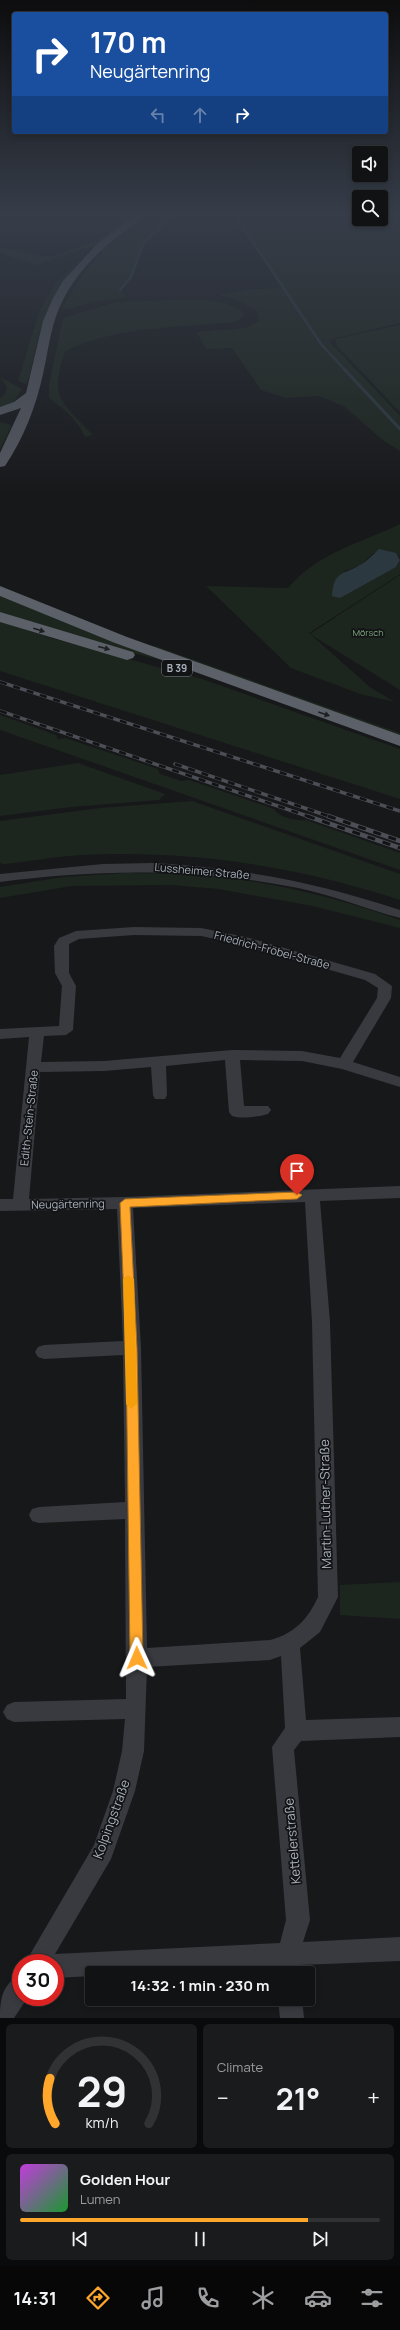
<!DOCTYPE html>
<meta charset="utf-8">
<style>
:root{--surface:#111214;--page:#1a1b1d;--text:#f1f3f6;--muted:#9c9ea0;--line:#303234;--accent:#ffa72b}
body{margin:0;font-family:Manrope,sans-serif;background:var(--page);color:var(--text);height:100vh;display:flex;flex-direction:column;font-size:15px;white-space:nowrap}
*{box-sizing:border-box;margin:0}
p{font-size:13px;color:var(--muted)}
.icon{flex:none;width:22px;height:22px;fill:none;stroke:currentColor;stroke-width:2;stroke-linecap:round;stroke-linejoin:round}
.map{position:relative;height:2018px;overflow:hidden}
.details{display:flex;flex-direction:column;gap:6px;padding:6px;background:#090a0b;flex:1}
.details>*{flex:none}
.top-card{position:absolute;left:12px;top:12px;width:376px;height:122px;border-radius:4px;box-shadow:0 2px 6px #0003,0 0 0 1px var(--line);background:#1a4fa0;color:#fff;overflow:hidden}
.fabs{position:absolute;left:352px;top:146px;display:grid;gap:8px}
.fabs a{display:grid;place-items:center;width:36px;height:36px;border-radius:4px;background:var(--surface);box-shadow:0 2px 6px #0003,0 0 0 1px var(--line);font-size:20px}
.speed{position:absolute;left:12px;top:1954px;display:flex;gap:8px;font-size:20px;font-weight:700;text-align:center}
.speed>*{display:grid;place-content:center;width:52px;height:52px;border-radius:50%;background:var(--surface);box-shadow:0 2px 6px #0003,0 0 0 1px var(--line);line-height:1}
.speed .limit{border:6px solid #d22;background:#fff;color:#111}
.pin{position:absolute;display:grid;place-items:center;width:34px;height:34px;color:#fff;margin:-41px -17px;border-radius:50% 50% 50% 0;rotate:-45deg;box-shadow:0 0 4px #0007}
.pin .icon{rotate:45deg}
.me{position:absolute;width:44px;margin:-22px;rotate:359deg;stroke-linejoin:round;filter:drop-shadow(0 0 3px #0008)}
.turn{display:flex;align-items:center;gap:14px;height:84px;padding:0 12px;font-size:18px}
.turn .icon{width:52px;height:52px;stroke-width:2.5}
.turn b{display:block;font-size:28px;line-height:34px}
.lanes{display:flex;align-items:center;height:38px;padding:0 12px;background:#0003;justify-content:center;gap:20px;direction:ltr}
.lanes .off{opacity:.35}
.big{font-size:30px;font-weight:700;line-height:1.1}
.details .widget{flex:1;display:flex;flex-direction:column;justify-content:center;gap:6px;min-width:0;padding:0 14px;border-radius:6px;background:var(--page)}
.details .dial{align-items:center;gap:0}
.dial svg{height:104px;overflow:visible;fill:none;stroke:var(--line);stroke-width:7;stroke-linecap:round;text-anchor:middle}
.dial text{fill:var(--text);stroke:none}
.song{display:flex;align-items:center;gap:12px}
.cover{width:48px;height:48px;border-radius:6px;background:linear-gradient(135deg,hsl(290 70% 55%),hsl(130 70% 35%))}
.played{height:4px;border-radius:2px;background:linear-gradient(90deg,var(--accent) 80%,var(--line) 80%)}
.keys{display:flex;justify-content:space-around;direction:ltr}
.heat{display:flex;justify-content:space-between;align-items:center;font-size:22px;direction:ltr}
.details .tiles{flex:1;display:grid;gap:6px;grid-template-columns:1fr 1fr}
.widget:last-child{grid-column:span 2}
.trip{position:absolute;left:85px;top:1966px;width:230px;height:40px;border-radius:4px;background:var(--surface);box-shadow:0 2px 6px #0003,0 0 0 1px var(--line);font-weight:700;line-height:40px;text-align:center}
.tab-bar{display:flex;height:64px;justify-content:space-around;align-items:center;background:#070708;color:var(--muted)}
.tab-bar .icon{width:28px;height:28px}
.tab-bar .on{color:var(--accent)}
.tab-bar b{font-size:18px;color:var(--text)}
.map>svg:first-child{display:block}
.green{fill:#1d261e}
.water{fill:#2c383f}
.lines{fill:none;stroke-linecap:round;stroke-linejoin:round}
.stream-far1{stroke:#2c383f;stroke-width:2.5}
.stream{stroke:#2c383f;stroke-width:3}
.minor{fill:#383a3f;fill-rule:evenodd}
.primary{fill:#54575f;fill-rule:evenodd}
.trunk{fill:#5c6068;fill-rule:evenodd}
.rail-far1-casing{stroke:#4b4e55;stroke-width:3.5}
.rail-casing{stroke:#4b4e55;stroke-width:4.5}
.rail-far1{stroke:#121315;stroke-width:2.5;stroke-dasharray:7;stroke-linecap:butt}
.rail{stroke:#121315;stroke-width:3;stroke-dasharray:8;stroke-linecap:butt}
.oneway{fill:#1d1f21}
.route{fill:#ffa72b;stroke:#a66d1c}
.slow{fill:#f59e0b}
.labels{text-anchor:middle;stroke-width:3.5;stroke-linejoin:round;paint-order:stroke}
.far-park-label{font-size:9px;fill:#7fa87e;stroke:#121315}
.shield{fill:#121315;stroke:#7c8189;stroke-width:1}
.shield-label{font-size:10px;font-weight:bold;fill:#a9b0bb}
.street-label{font-size:11px;fill:#a9b0bb;stroke:#121315}
.near-street-label{font-size:13px;fill:#a9b0bb;stroke:#121315}
</style>
<div class="map">
<svg width="400" height="2018" viewBox="0 0 400 2018">
<rect width="100%" height="100%" fill="#17181a"/>
<g class="green">
<path d="M131 214H136L95 246 70 253 43 263 37 265 0 253V247L44 256H53L94 242Z"/>
<path d="M147 214H176L145 243 132 277 121 290 127 297 90 302 70 309 62 308C83 270 109 238 147 214Z"/>
<path d="M234 214H359V219H381V214H400V323L332 339 330 342 400 416V451L384 441 345 407 319 396 286 398 261 390 232 348 206 349 196 332 246 328 259 321 257 310 236 299 218 295 254 289 282 288Z"/>
<path d="M77 265C43 302 40 331 29 377L26 384 18 381 40 309 57 281Z"/>
<path d="M173 300C199 300 221 297 243 312L244 317 235 322C186 327 107 327 65 352 48 398 64 404 93 435L85 437C77 419 65 410 49 398V385L63 318 116 302Z"/>
<path d="M400 325V412L337 346 335 339Z"/>
<path d="M0 377 22 389 13 403 0 409V399L5 394 7 387Z"/>
<path d="M0 422 12 425 0 450Z"/>
<path d="M400 524V558L396 553H374L359 566 342 572 396 567 400 560V574L309 633 371 688 395 702 360 694 291 668 206 586 288 588C317 553 361 543 400 524Z"/>
<path d="M400 575V690L310 634Z"/>
<path d="M0 594 176 664 90 642 0 612Z"/>
<path d="M0 621 51 638 202 679 400 749V799L0 671Z"/>
<path d="M155 646 400 733V736L153 647Z"/>
<path d="M0 715 56 735 58 739 65 738 158 769 160 774 181 781 189 780 274 809C279 818 296 821 306 820L400 853V870L0 730Z"/>
<path d="M78 763 165 794 159 800 71 807 0 816V775Z"/>
<path d="M192 801 400 874V900C293 865 181 848 68 856 47 858 25 862 4 864L0 863V821L100 808Z"/>
<path d="M128 873C153 874 179 873 204 875 272 882 336 897 400 920V928L313 906 218 889 171 885 72 886 0 898V887L63 877Z"/>
<path d="M400 1582V1619L340 1615V1585Z"/>
</g>
<path class="water" d="M379 549 396 553 400 560 396 567 340 598 332 596C334 571 341 576 360 565 367 561 373 555 379 549Z"/>
<g class="lines">
<g class="stream-far1">
<path d="M234 214 321 344 346 371"/>
<path d="M120 290 131 277 143 244 174 214"/>
</g>
<path class="stream" d="M345 370 400 429"/>
<g class="minor">
<path d="M153 863C241 868 316 882 400 910V918C366 909 333 895 298 888 198 868 101 869 0 882V874L103 864Z"/>
<path d="M134 927 201 928 246 937 375 974 392 986 391 998 353 1062 400 1077V1087L342 1069 302 1061 240 1060 244 1106H268L271 1110 268 1114C258 1117 242 1119 232 1116L229 1112 225 1060 166 1066 167 1095 165 1099H155L153 1095 151 1067 104 1071 40 1072 29 1199 125 1197 400 1186V1198L320 1201 330 1322 338 1597 320 1632 300 1648 306 1720 400 1717V1737L301 1741 294 1750 310 1920 303 1942 400 1937V1961L300 1965 301 1973H277V1966L147 1973H92V1976L55 1978V1963H25L94 1845 113 1791 122 1751 125 1719 14 1722 7 1719 3 1712 7 1705 14 1702 126 1699 125 1519 39 1523 32 1521 29 1515 32 1509 39 1507 125 1502 123 1355 44 1359 38 1357 35 1352 38 1347 44 1345 123 1341 117 1209 0 1211V1199H13L29 1037 0 1039V1029L59 1026 62 986 55 973 54 946 59 938 76 931ZM134 935 201 936 239 944 365 980 378 988 377 998 340 1058 302 1051 232 1050 104 1061 41 1062 44 1036 66 1035 73 1030 76 986 69 973V944L79 939ZM305 1202 312 1322 318 1597C308 1619 294 1634 270 1640L147 1648 141 1348 133 1208ZM281 1656 285 1728 272 1747 286 1920 280 1943 55 1954 111 1859 135 1791 144 1751 147 1667 270 1660Z"/>
<path d="M21 1975V1997H28L14 2018H0C0 2000 2 1983 21 1975Z"/>
<path d="M278 1999H302L304 2018H280Z"/>
</g>
<path class="primary" d="M136 214H147C140 223 127 229 118 236 97 253 77 273 64 298 51 321 49 348 43 374 36 406 24 438 5 466L0 467V453L21 408 0 415V407L14 402 26 393 43 321 53 298 63 281 98 243Z"/>
<g class="trunk">
<path d="M0 586 127 637 400 735V746L115 643 0 596Z"/>
<path d="M0 612 133 652 135 655 133 658 127 660 0 622Z"/>
</g>
<g class="rail-far1-casing">
<g id="rail-far1">
<path d="M0 682 400 811"/>
<path d="M0 711 310 817"/>
<path d="M175 764 331 817"/>
</g>
</g>
<g class="rail-casing">
<g id="rail">
<path d="M307 816 400 848"/>
<path d="M328 816 400 841"/>
</g>
</g>
<use href="#rail-far1" class="rail-far1"/>
<use href="#rail" class="rail"/>
</g>
<defs><path id="oneway-solid" d="M-6-.8H1V-3.2L6.5 0L1 3.2V.8H-6Z"/></defs>
<g class="oneway">
<use href="#oneway-solid" transform="translate(39 630) rotate(18)"/>
<use href="#oneway-solid" transform="translate(104 648) rotate(15)"/>
<use href="#oneway-solid" transform="translate(324 714) rotate(19)"/>
</g>
<linearGradient id="sky" x2="0" y2="1"><stop stop-color="#0d0d0e"/><stop offset="0.43" stop-color="#363d49"/><stop offset="1" stop-color="#363d49" stop-opacity="0"/></linearGradient>
<rect width="400" height="496" fill="url(#sky)"/>
<path class="route" d="M297 1192 302 1195 297 1199 130 1207 137 1348 143 1658 142 1662 137 1664 132 1662 130 1658 126 1348 120 1203 125 1199Z"/>
<path class="slow" d="M128 1275 134 1279 137 1404 131 1409 126 1404 123 1279Z"/>
<g class="labels">
<g class="far-park-label">
<text x="368" y="636">Mörsch</text>
</g>
<rect class="shield" x="162" y="660" width="30" height="16" rx="3"/>
<g class="shield-label">
<text x="177" y="672">B 39</text>
</g>
<g class="street-label">
<text transform="translate(202 871) rotate(5)" y="4">Lussheimer Straße</text>
<text transform="translate(272 950) rotate(15)" y="4">Friedrich-Fröbel-Straße</text>
<text transform="translate(29 1118) rotate(-84)" y="4">Edith-Stein-Straße</text>
<text transform="translate(68 1204) rotate(-1)" y="4">Neugärtenring</text>
</g>
<g class="near-street-label">
<text transform="translate(325 1504) rotate(-91)" y="5">Martin-Luther-Straße</text>
<text transform="translate(111 1819) rotate(-70)" y="5">Kolpingstraße</text>
<text transform="translate(292 1841) rotate(-95)" y="5">Kettelerstraße</text>
</g>
</g>
</svg>
<div class="fabs">
<a><svg class="icon" aria-label="sound" viewBox="0 0 24 24"><path d="M4 9h4l5-4v14l-5-4H4zM17 9q2 3 0 6"/></svg></a>
<a><svg class="icon" aria-label="search" viewBox="0 0 24 24"><circle cx="10" cy="10" r="6"/><path d="M15 15l6 6"/></svg></a>
</div>
<div class="speed"><div class="limit">30</div></div>
<div class="pin" style="left:297px;top:1195px;background:#d93025"><svg class="icon" aria-label="arrive" viewBox="0 0 24 24"><path d="M6 21V4h12l-3 4 3 4H6"/></svg></div>
<svg class="me" style="left:137px;top:1658px" viewBox="-20 -20 40 40"><path d="M0-17L14 15 0 8-14 15z" fill="#ffa72b" stroke="#fff" stroke-width="4"/></svg>
<div class="trip">14:32 · 1 min · 230 m</div>
<div class="top-card">
<div class="turn"><svg class="icon" aria-label="right" viewBox="0 0 24 24"><path d="M7 20v-9h11M14 6l5 5-5 5"/></svg><div><b>170 m</b>Neugärtenring</div></div>
<div class="lanes"><svg class="icon off" aria-label="left" viewBox="0 0 24 24"><path d="M17 20v-9H6M10 6l-5 5 5 5"/></svg><svg class="icon off" aria-label="ahead" viewBox="0 0 24 24"><path d="M12 20V5M6 11l6-6 6 6"/></svg><svg class="icon" aria-label="right" viewBox="0 0 24 24"><path d="M7 20v-9h11M14 6l5 5-5 5"/></svg></div>
</div>
</div>
<section class="details">
<div class="tiles">
<div class="widget dial"><svg viewBox="0 0 100 80">
<path d="M14 69A42 42 0 1 1 86 69"/>
<path d="M14 69A42 42 0 0 1 10 34" stroke="#ffa72b"/>
<text x="50" y="56" font-size="32" font-weight="700">29</text>
<text x="50" y="72" font-size="11">km/h</text>
</svg></div>
<div class="widget"><p>Climate</p>
<div class="heat"><a>−</a><b class="big">21°</b><a>+</a></div>
</div>
<div class="widget">
<div class="song"><i class="cover"></i><div><b>Golden Hour</b><p>Lumen</p></div></div>
<div class="played"></div>
<div class="keys"><svg class="icon" aria-label="previous" viewBox="0 0 24 24"><path d="M18 5L8 12l10 7zM5 5v14"/></svg><svg class="icon" aria-label="pause" viewBox="0 0 24 24"><path d="M8 5v14M16 5v14"/></svg><svg class="icon" aria-label="next" viewBox="0 0 24 24"><path d="M6 5l10 7-10 7zM19 5v14"/></svg></div>
</div>
</div>
</section>
<nav class="tab-bar">
<b>14:31</b>
<svg class="icon on" aria-label="directions" viewBox="0 0 24 24"><path d="M12 3l9 9-9 9-9-9zM9 14v-3h6M13 9l2 2-2 2"/></svg>
<svg class="icon" aria-label="music" viewBox="0 0 24 24"><path d="M9 18V5l10-2v13"/><circle cx="6" cy="18" r="3"/><circle cx="16" cy="16" r="3"/></svg>
<svg class="icon" aria-label="phone" viewBox="0 0 24 24"><path d="M5 4h4l2 5-3 2q2 4 5 5l2-3 5 2v4C11 20 4 13 5 4z"/></svg>
<svg class="icon" aria-label="climate" viewBox="0 0 24 24"><path d="M12 3v18M4 7l16 10M4 17L20 7"/></svg>
<svg class="icon" aria-label="car" viewBox="0 0 24 24"><path d="M5 17H2v-5l4-1 3-4h7l3 4 3 1v5h-3M9 17h6M6 11h13"/><circle cx="7" cy="17" r="2"/><circle cx="17" cy="17" r="2"/></svg>
<svg class="icon" aria-label="filters" viewBox="0 0 24 24"><path d="M4 7h16M4 17h16"/><circle cx="9" cy="7" r="2"/><circle cx="15" cy="17" r="2"/></svg>
</nav>
